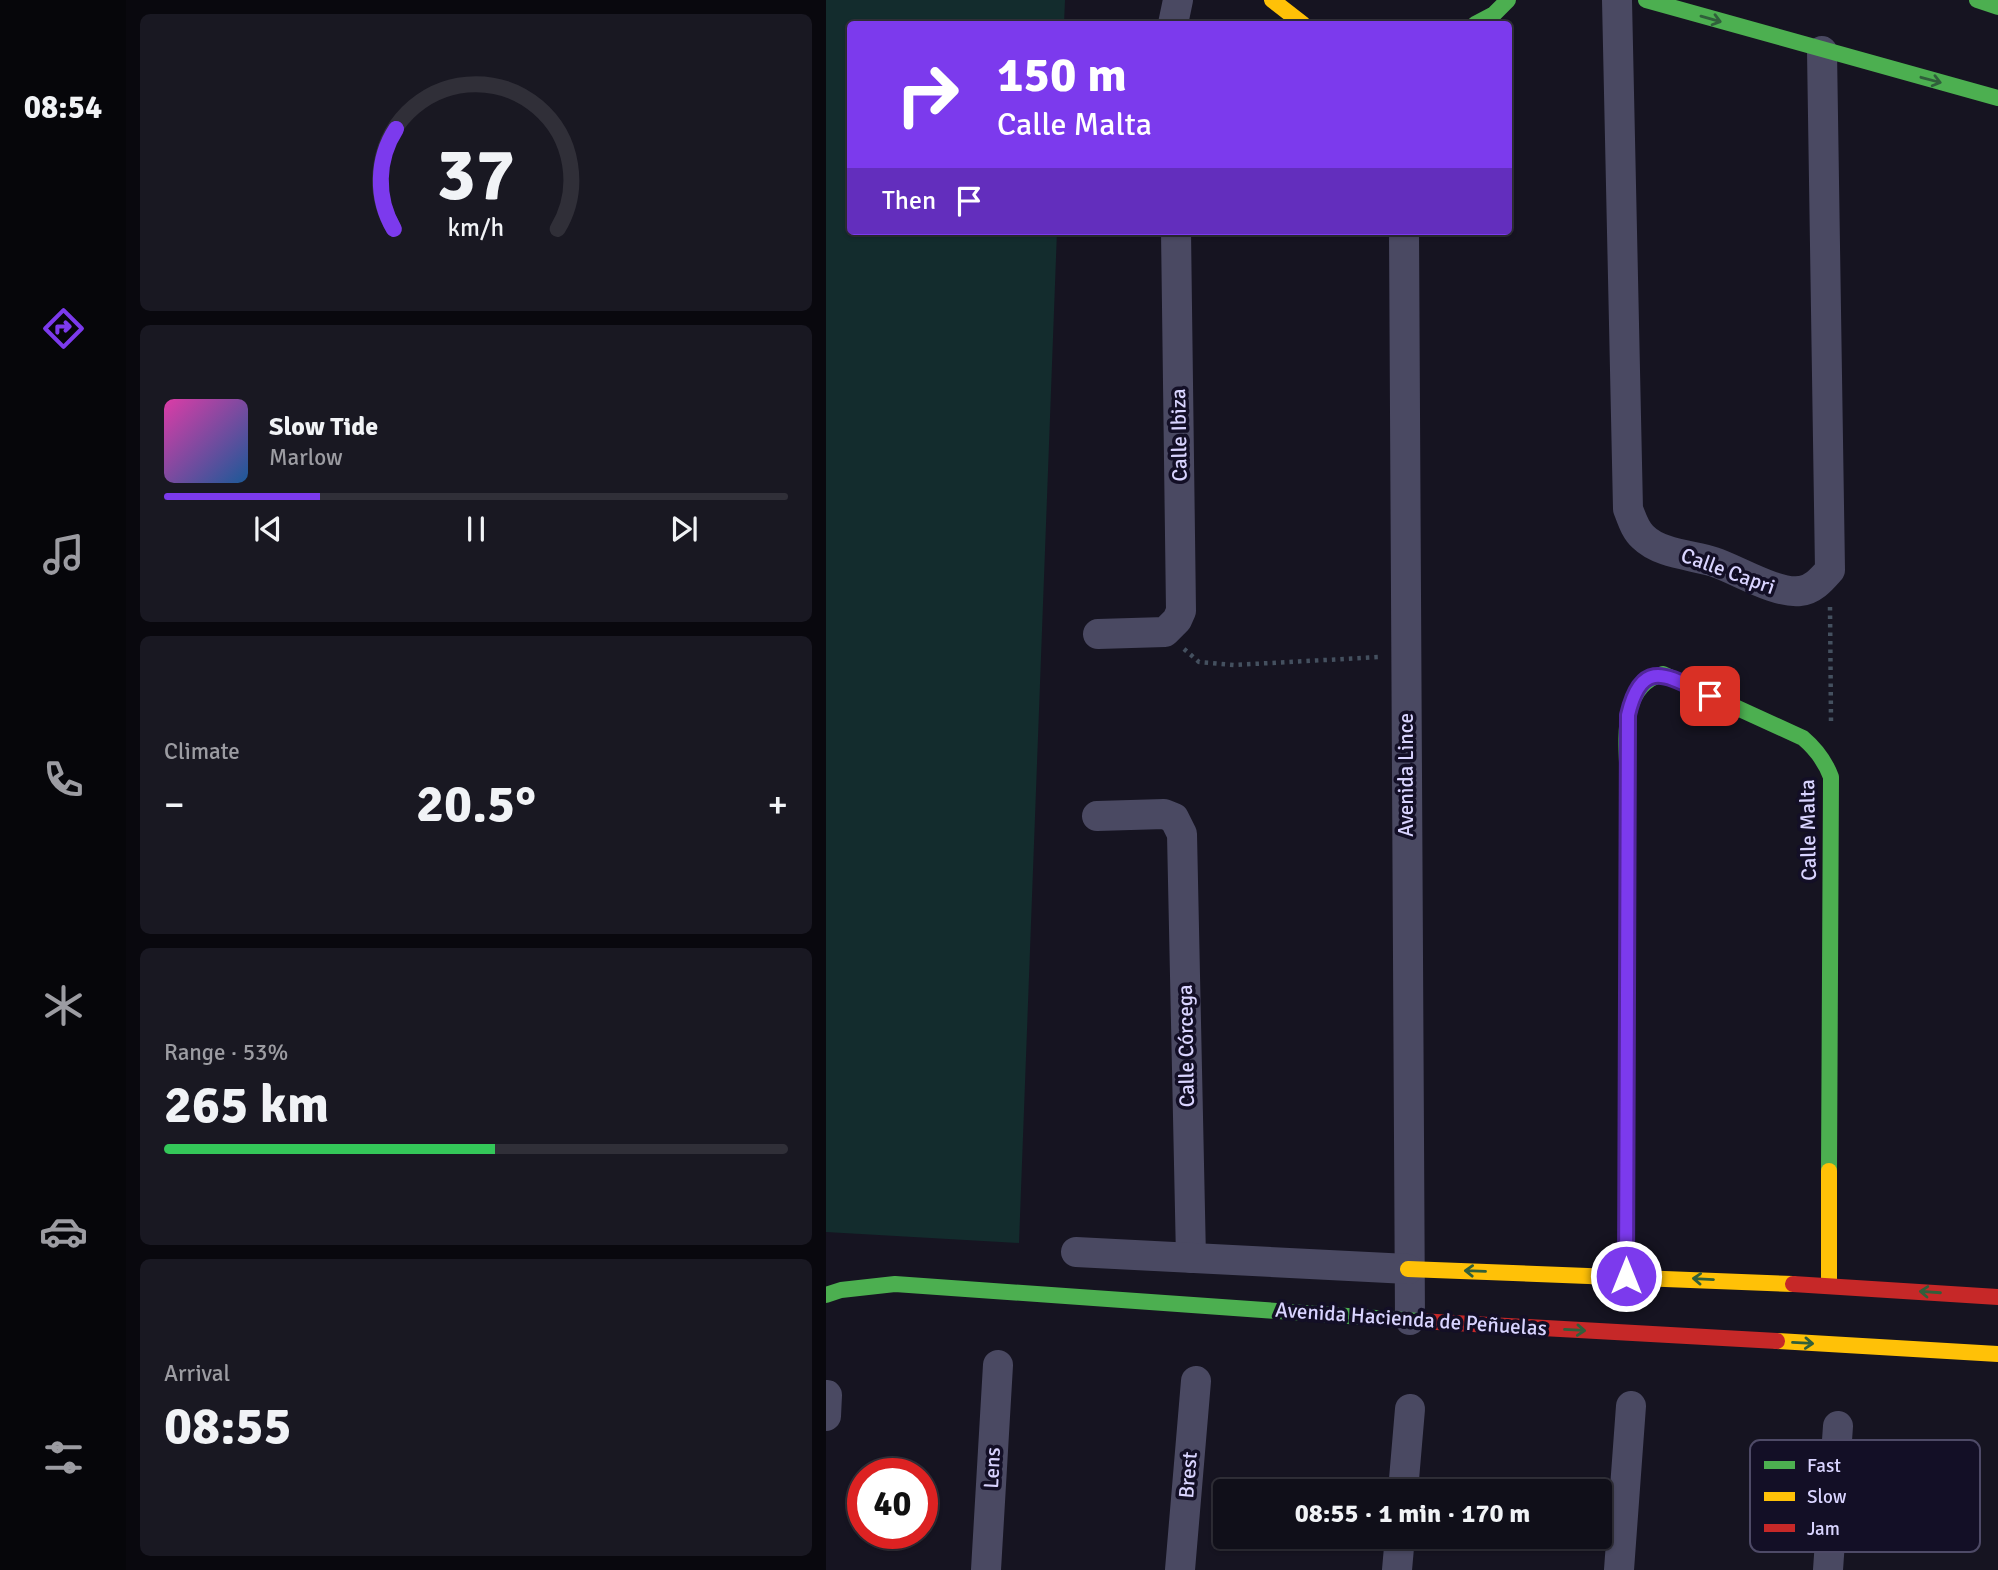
<!DOCTYPE html>
<meta charset="utf-8">
<style>
:root{--surface:#100f19;--page:#191822;--text:#f1f3f6;--muted:#9c9ca2;--line:#302f38;--accent:#7c3aed}
body{margin:0;font-family:Signika,sans-serif;background:var(--page);color:var(--text);height:100vh;display:flex;flex-direction:column;font-size:26px;white-space:nowrap}
*{box-sizing:border-box;margin:0}
p{font-size:23px;color:var(--muted)}
.icon{flex:none;width:38px;height:38px;fill:none;stroke:currentColor;stroke-width:2;stroke-linecap:round;stroke-linejoin:round}
.map{position:relative;flex:1;overflow:hidden}
.panel{display:flex;flex-direction:column;gap:14px;padding:14px;background:#09080e;width:700px}
.panel>*{flex:none}
.banner{position:absolute;left:21px;top:21px;width:665px;height:214px;border-radius:7px;box-shadow:0 2px 5px #0004,0 0 0 2px var(--line);background:#7c3aed;color:#fff;overflow:hidden}
.speed{position:absolute;left:21px;top:1458px;display:flex;gap:14px;font-size:35px;font-weight:700;text-align:center}
.speed>*{display:grid;place-content:center;width:91px;height:91px;border-radius:50%;background:var(--surface);box-shadow:0 2px 5px #0004,0 0 0 2px var(--line);line-height:1}
.speed .limit{border:10px solid #d22;background:#fff;color:#111}
.pin{position:absolute;display:grid;place-items:center;width:60px;height:60px;color:#fff;margin:-30px;border-radius:14px;box-shadow:0 4px 10px #0006}
.me{position:absolute;width:77px;margin:-38px;rotate:0deg;stroke-linejoin:round;filter:drop-shadow(0 0 5px #0008)}
.turn{display:flex;align-items:center;gap:24px;height:147px;padding:0 35px;font-size:32px}
.turn .icon{width:91px;height:91px;stroke-width:2.5}
.turn b{display:block;font-size:49px;line-height:60px}
.then{display:flex;align-items:center;height:66px;padding:0 35px;background:#0003;gap:14px;font-size:26px}
.big{font-size:52px;font-weight:700;line-height:1.1}
.panel .tile{flex:1;display:flex;flex-direction:column;justify-content:center;gap:10px;min-width:0;padding:0 24px;border-radius:10px;background:var(--page)}
.panel .dial{align-items:center;gap:0}
.dial svg{height:182px;overflow:visible;fill:none;stroke:var(--line);stroke-width:7;stroke-linecap:round;text-anchor:middle}
.dial text{fill:var(--text);stroke:none}
.song{display:flex;align-items:center;gap:21px}
.cover{width:84px;height:84px;border-radius:10px;background:linear-gradient(135deg,hsl(320 70% 55%),hsl(210 70% 35%))}
.played{height:7px;border-radius:4px;background:linear-gradient(90deg,var(--accent) 25%,var(--line) 25%)}
.keys{display:flex;justify-content:space-around;direction:ltr}
.heat{display:flex;justify-content:space-between;align-items:center;font-size:38px;direction:ltr}
.charge{height:10px;border-radius:5px;background:linear-gradient(90deg,#34c759 53%,var(--line) 0)}
.trip{position:absolute;left:387px;top:1479px;width:399px;height:70px;border-radius:7px;background:var(--surface);box-shadow:0 2px 5px #0004,0 0 0 2px var(--line);font-weight:700;line-height:70px;text-align:center}
main{display:flex;flex:1;min-height:0}
.dock{display:flex;flex-direction:column;width:126px;justify-content:space-around;align-items:center;background:#06060a;color:var(--muted)}
.dock .icon{width:49px;height:49px}
.dock .current{color:var(--accent)}
.dock b{font-size:32px;color:var(--text)}
.map>svg:first-child{display:block}
.green{fill:#132c2d}
.lines{fill:none;stroke-linecap:round;stroke-linejoin:round}
.path{stroke:#44505f;stroke-width:4.5;stroke-dasharray:3.5 5;stroke-linecap:butt}
.street{stroke:#4a4962;stroke-width:30}
.fast{stroke:#4caf50;stroke-width:16}
.slow{stroke:#ffc107;stroke-width:16}
.jam{stroke:#c62828;stroke-width:16}
.oneway{stroke:#305f3b}
.route-casing{stroke:#51269a;stroke-width:18}
.route{stroke:#7c3aed;stroke-width:12}
.labels{text-anchor:middle;stroke-width:7;stroke-linejoin:round;paint-order:stroke}
.street-label{font-size:21px;fill:#d9d4ff;stroke:#130f26}
.key{fill:#130f26;stroke:#4e4a67;stroke-width:2}
.key-label{font-size:19px;fill:#d9d4ff}
</style>
<main>
<nav class="dock">
<b>08:54</b>
<svg class="icon current" aria-label="directions" viewBox="0 0 24 24"><path d="M12 3l9 9-9 9-9-9zM9 14v-3h6M13 9l2 2-2 2"/></svg>
<svg class="icon" aria-label="music" viewBox="0 0 24 24"><path d="M9 18V5l10-2v13"/><circle cx="6" cy="18" r="3"/><circle cx="16" cy="16" r="3"/></svg>
<svg class="icon" aria-label="phone" viewBox="0 0 24 24"><path d="M5 4h4l2 5-3 2q2 4 5 5l2-3 5 2v4C11 20 4 13 5 4z"/></svg>
<svg class="icon" aria-label="climate" viewBox="0 0 24 24"><path d="M12 3v18M4 7l16 10M4 17L20 7"/></svg>
<svg class="icon" aria-label="car" viewBox="0 0 24 24"><path d="M5 17H2v-5l4-1 3-4h7l3 4 3 1v5h-3M9 17h6M6 11h13"/><circle cx="7" cy="17" r="2"/><circle cx="17" cy="17" r="2"/></svg>
<svg class="icon" aria-label="filters" viewBox="0 0 24 24"><path d="M4 7h16M4 17h16"/><circle cx="9" cy="7" r="2"/><circle cx="15" cy="17" r="2"/></svg>
</nav>
<section class="panel">
<div class="tile dial"><svg viewBox="0 0 100 80">
<path d="M14 69A42 42 0 1 1 86 69"/>
<path d="M14 69A42 42 0 0 1 15 25" stroke="#7c3aed"/>
<text x="50" y="56" font-size="32" font-weight="700">37</text>
<text x="50" y="72" font-size="11">km/h</text>
</svg></div>
<div class="tile">
<div class="song"><i class="cover"></i><div><b>Slow Tide</b><p>Marlow</p></div></div>
<div class="played"></div>
<div class="keys"><svg class="icon" aria-label="previous" viewBox="0 0 24 24"><path d="M18 5L8 12l10 7zM5 5v14"/></svg><svg class="icon" aria-label="pause" viewBox="0 0 24 24"><path d="M8 5v14M16 5v14"/></svg><svg class="icon" aria-label="next" viewBox="0 0 24 24"><path d="M6 5l10 7-10 7zM19 5v14"/></svg></div>
</div>
<div class="tile"><p>Climate</p>
<div class="heat"><a>−</a><b class="big">20.5°</b><a>+</a></div>
</div>
<div class="tile"><p>Range · 53%</p><b class="big">265 km</b><div class="charge"></div></div>
<div class="tile"><p>Arrival</p><b class="big">08:55</b></div>
</section>
<div class="map">
<svg width="1172" height="1570" viewBox="0 0 1172 1570">
<rect width="100%" height="100%" fill="#161421"/>
<path class="green" d="M0 0H239L238 24H24V231H231L193 1243 0 1232Z"/>
<g class="lines">
<g class="path">
<path d="M1004 607 1005 721"/>
<path d="M358 649 373 662 408 665 554 657"/>
</g>
<g class="street">
<path d="M791 0 802 509C806 519 809 530 817 537 834 554 866 555 888 562 912 570 950 594 974 591 987 590 996 579 1004 570L996 51"/>
<path d="M347 24 352 0"/>
<path d="M578 231 584 1320"/>
<path d="M272 634 339 632 351 620 355 611 350 231"/>
<path d="M271 816 338 814 348 818 356 834 365 1258"/>
<path d="M250 1252 582 1269"/>
<path d="M0 1416 1 1395"/>
<path d="M577 1491 584 1409"/>
<path d="M160 1570 172 1365"/>
<path d="M354 1570 370 1381"/>
<path d="M571 1570 574 1536"/>
<path d="M793 1570 805 1406"/>
<path d="M1002 1570 1012 1426"/>
</g>
<g class="fast">
<path d="M820 0 1172 98"/>
<path d="M1151 0 1172 7"/>
<path d="M649 24 668 14 682 0"/>
<path d="M802 788C802 751 789 686 837 674L977 738C990 749 999 761 1005 777L1003 1171"/>
<path d="M0 1295 15 1290 69 1284 593 1321"/>
</g>
<g class="slow">
<path d="M446 0 477 24"/>
<path d="M582 1269 967 1284"/>
<path d="M1003 1285V1171"/>
<path d="M951 1341 1172 1354"/>
</g>
<g class="jam">
<path d="M800 1276 802 788"/>
<path d="M967 1284 1172 1297"/>
<path d="M593 1321 951 1341"/>
</g>
</g>
<defs><path id="oneway-shaft" d="M-6 0H5M1.5-3L5.5 0L1.5 3" fill="none" stroke-width="1.6" stroke-linecap="round" stroke-linejoin="round" transform="scale(1.75)"/></defs>
<g class="oneway">
<use href="#oneway-shaft" transform="translate(885 19) rotate(16)"/>
<use href="#oneway-shaft" transform="translate(1105 80) rotate(15)"/>
<use href="#oneway-shaft" transform="translate(649 1271) rotate(-178)"/>
<use href="#oneway-shaft" transform="translate(877 1279) rotate(-177)"/>
<use href="#oneway-shaft" transform="translate(1104 1292) rotate(-176)"/>
<use href="#oneway-shaft" transform="translate(749 1330) rotate(3)"/>
<use href="#oneway-shaft" transform="translate(977 1343) rotate(3)"/>
</g>
<g class="lines">
<g class="route-casing">
<path id="route" d="M800 1276 802 715C816 655 843 677 884 696"/>
</g>
<use href="#route" class="route"/>
</g>
<g class="labels">
<g class="street-label">
<text transform="translate(353 435) rotate(-91)" y="7">Calle Ibiza</text>
<text transform="translate(902 571) rotate(20)" y="7">Calle Capri</text>
<text transform="translate(580 775) rotate(-90)" y="7">Avenida Lince</text>
<text transform="translate(982 830) rotate(-91)" y="7">Calle Malta</text>
<text transform="translate(360 1046) rotate(-91)" y="7">Calle Córcega</text>
<text transform="translate(585 1319) rotate(4)" y="7">Avenida Hacienda de Peñuelas</text>
<text transform="translate(166 1468) rotate(-87)" y="7">Lens</text>
<text transform="translate(362 1475) rotate(-85)" y="7">Brest</text>
</g>
</g>
<rect x="924" y="1440" width="230" height="112" rx="10" class="key"/>
<rect x="938" y="1461" width="31" height="8" fill="#4caf50"/>
<rect x="938" y="1492" width="31" height="9" fill="#ffc107"/>
<rect x="938" y="1524" width="31" height="8" fill="#c62828"/>
<g class="key-label">
<text x="981" y="1472">Fast</text>
<text x="981" y="1503">Slow</text>
<text x="981" y="1535">Jam</text>
</g>
</svg>
<div class="speed"><div class="limit">40</div></div>
<div class="pin" style="left:884px;top:696px;background:#d93025"><svg class="icon" aria-label="arrive" viewBox="0 0 24 24"><path d="M6 21V4h12l-3 4 3 4H6"/></svg></div>
<svg class="me" style="left:800px;top:1276px" viewBox="-20 -20 40 40"><circle r="17" fill="#7c3aed" stroke="#fff" stroke-width="3"/><path d="M0-11L8 9 0 5-8 9z" fill="#fff"/></svg>
<div class="trip">08:55 · 1 min · 170 m</div>
<div class="banner">
<div class="turn"><svg class="icon" aria-label="right" viewBox="0 0 24 24"><path d="M7 20v-9h11M14 6l5 5-5 5"/></svg><div><b>150 m</b>Calle Malta</div></div>
<div class="then">Then<svg class="icon" aria-label="arrive" viewBox="0 0 24 24"><path d="M6 21V4h12l-3 4 3 4H6"/></svg></div>
</div>
</div>
</main>
